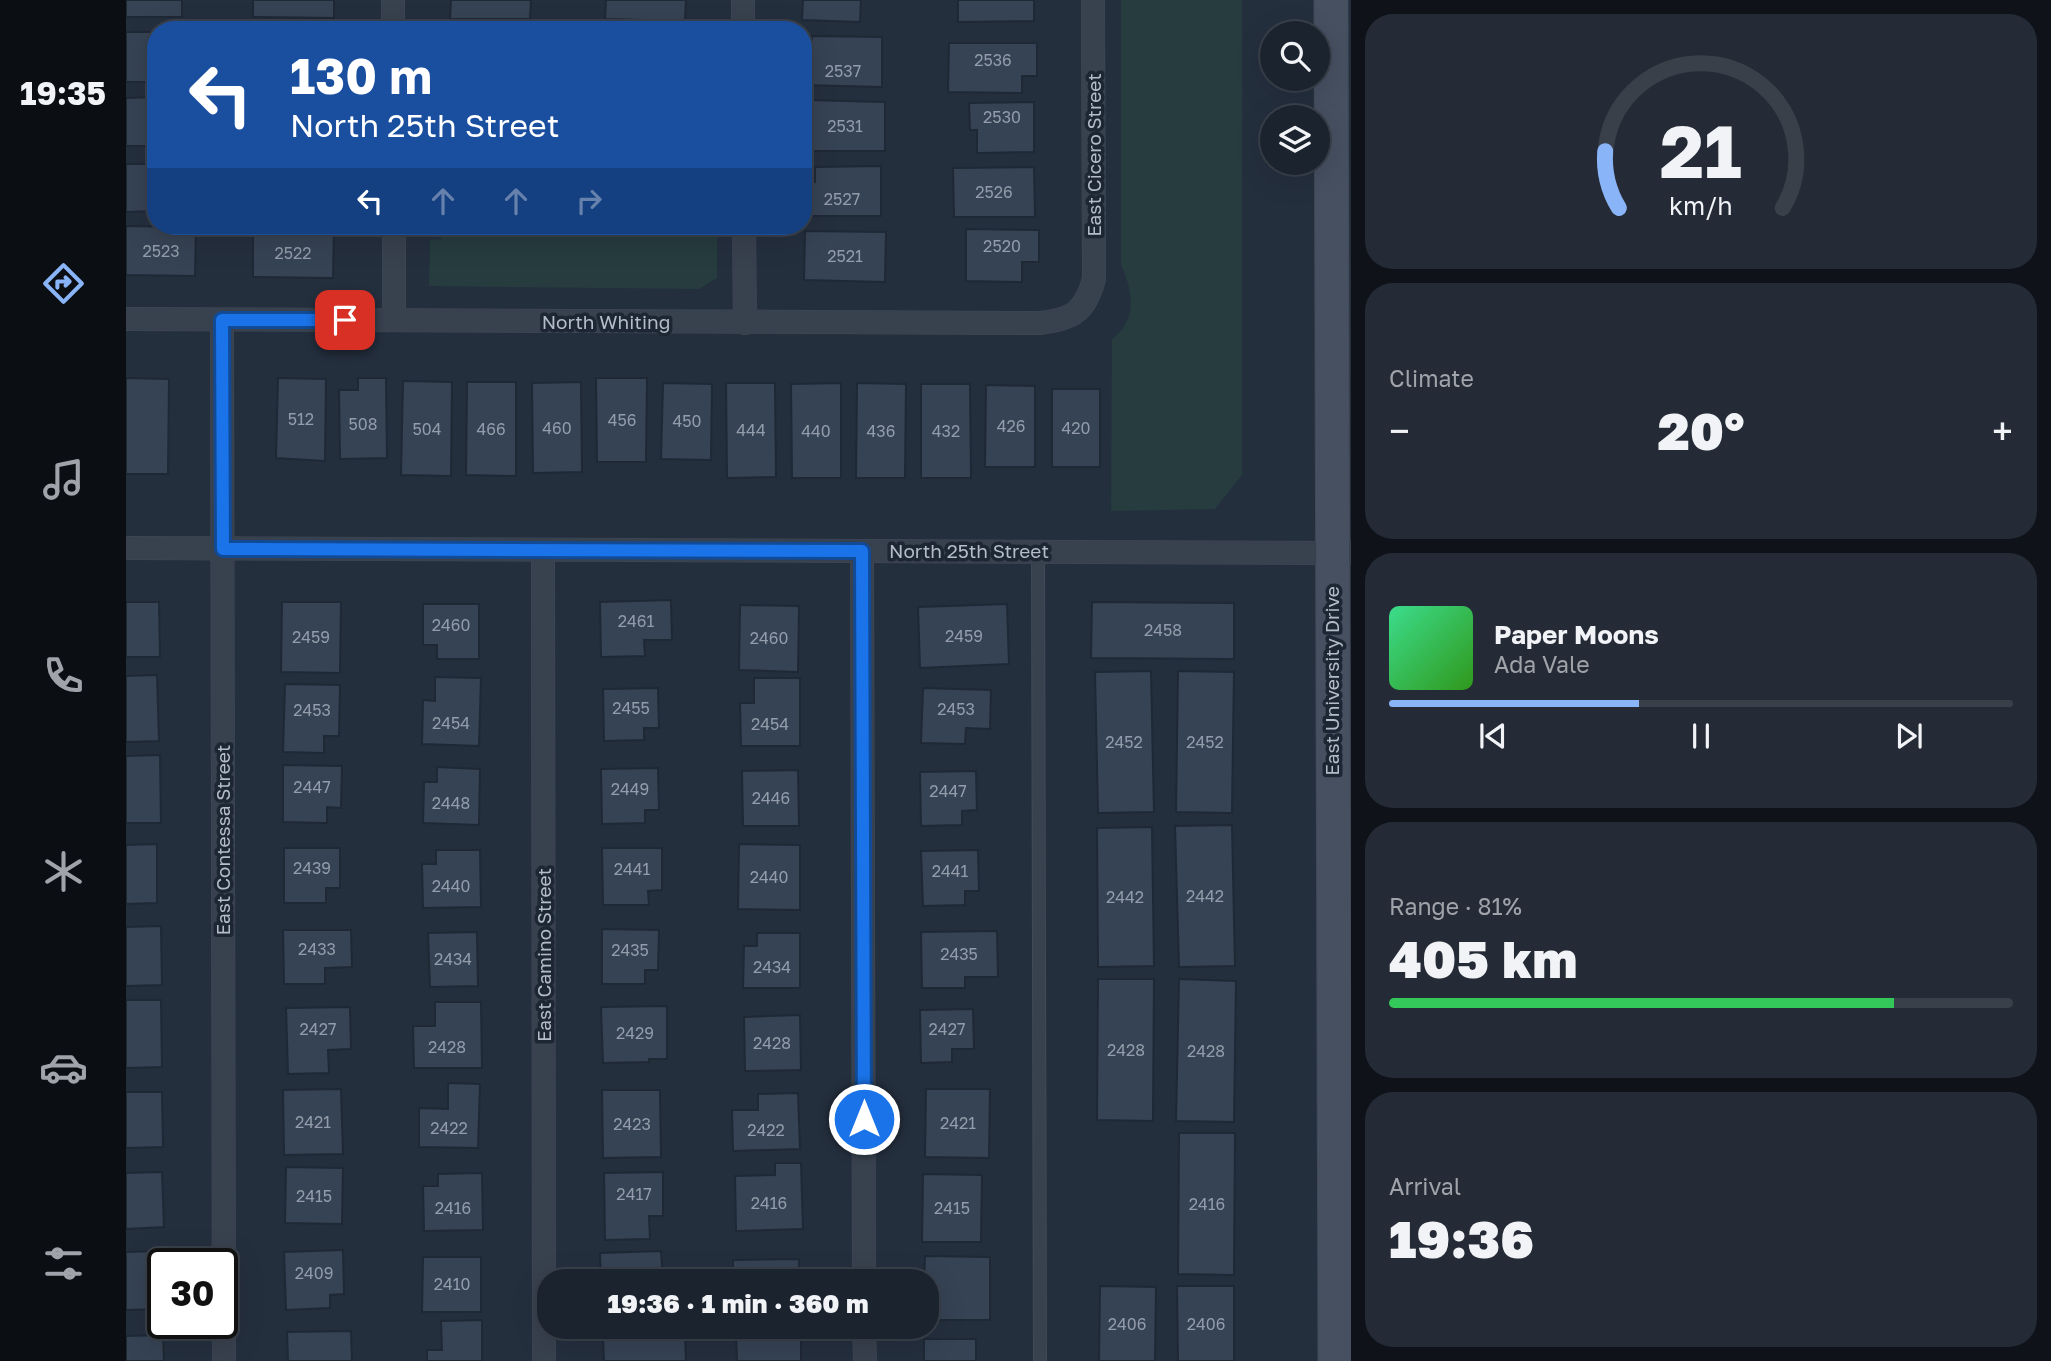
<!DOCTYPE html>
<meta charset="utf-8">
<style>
:root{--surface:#1b232e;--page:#242b36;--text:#f1f3f6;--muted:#a0a4aa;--line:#39404a;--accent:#8ab4f8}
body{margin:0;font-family:"Golos Text",sans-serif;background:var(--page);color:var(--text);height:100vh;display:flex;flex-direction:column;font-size:26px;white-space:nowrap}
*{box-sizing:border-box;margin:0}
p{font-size:23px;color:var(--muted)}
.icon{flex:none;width:38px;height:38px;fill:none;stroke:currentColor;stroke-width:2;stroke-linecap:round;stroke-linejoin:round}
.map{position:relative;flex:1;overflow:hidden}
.details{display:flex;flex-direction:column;gap:14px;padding:14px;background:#0f1319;width:700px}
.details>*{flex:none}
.banner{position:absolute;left:21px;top:21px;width:665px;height:214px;border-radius:28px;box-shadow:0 7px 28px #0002,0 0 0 2px var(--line);background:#1a4fa0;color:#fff;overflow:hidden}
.fabs{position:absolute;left:1134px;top:21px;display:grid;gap:14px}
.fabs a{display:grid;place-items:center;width:70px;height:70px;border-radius:50%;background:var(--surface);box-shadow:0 7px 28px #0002,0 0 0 2px var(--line);font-size:35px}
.speed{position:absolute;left:21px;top:1248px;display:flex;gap:14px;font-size:35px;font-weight:700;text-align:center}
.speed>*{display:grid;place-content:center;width:91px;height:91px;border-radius:50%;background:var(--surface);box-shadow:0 7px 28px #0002,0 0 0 2px var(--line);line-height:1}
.speed .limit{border:4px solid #111;border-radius:10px;background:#fff;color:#111}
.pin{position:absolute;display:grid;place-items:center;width:60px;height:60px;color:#fff;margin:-30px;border-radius:14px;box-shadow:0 4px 10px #0006}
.me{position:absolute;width:77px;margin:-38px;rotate:0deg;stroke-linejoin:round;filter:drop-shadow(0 0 5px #0008)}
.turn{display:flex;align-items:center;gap:24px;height:147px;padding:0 28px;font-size:32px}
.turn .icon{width:91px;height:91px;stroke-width:2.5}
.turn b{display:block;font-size:49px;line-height:60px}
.lanes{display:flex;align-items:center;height:66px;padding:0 28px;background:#0003;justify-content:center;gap:35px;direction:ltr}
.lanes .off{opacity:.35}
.big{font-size:52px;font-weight:800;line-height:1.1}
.details .card{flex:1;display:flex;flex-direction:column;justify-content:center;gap:10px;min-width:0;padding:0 24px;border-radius:28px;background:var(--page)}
.details .dial{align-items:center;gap:0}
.dial svg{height:182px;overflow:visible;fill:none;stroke:var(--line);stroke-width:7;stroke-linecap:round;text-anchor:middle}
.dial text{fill:var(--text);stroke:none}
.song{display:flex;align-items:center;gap:21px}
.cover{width:84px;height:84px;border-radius:10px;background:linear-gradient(135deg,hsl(150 70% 55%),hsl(110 70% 35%))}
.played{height:7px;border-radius:4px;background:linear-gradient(90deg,var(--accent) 40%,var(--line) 40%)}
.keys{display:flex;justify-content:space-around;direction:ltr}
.heat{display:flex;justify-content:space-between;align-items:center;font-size:38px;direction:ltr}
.charge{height:10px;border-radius:5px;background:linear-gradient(90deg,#34c759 81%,var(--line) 0)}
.trip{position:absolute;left:411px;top:1269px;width:402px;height:70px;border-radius:28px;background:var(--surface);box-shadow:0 7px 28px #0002,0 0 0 2px var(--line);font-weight:800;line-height:70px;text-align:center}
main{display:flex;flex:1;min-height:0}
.tabs{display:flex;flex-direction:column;width:126px;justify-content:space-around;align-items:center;background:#0b0e12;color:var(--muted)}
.tabs .icon{width:49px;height:49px}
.tabs .selected{color:var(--accent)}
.tabs b{font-size:32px;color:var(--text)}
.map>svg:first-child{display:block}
.green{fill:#263c3f}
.building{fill:#364354;stroke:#1f2835;stroke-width:2}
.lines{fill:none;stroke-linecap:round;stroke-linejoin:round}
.lane-casing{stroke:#414a57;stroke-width:14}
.street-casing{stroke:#414a57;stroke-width:24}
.secondary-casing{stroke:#414a57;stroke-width:35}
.lane{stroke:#38414e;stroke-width:12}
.street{stroke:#38414e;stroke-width:23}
.secondary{stroke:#465061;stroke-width:33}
.route-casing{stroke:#114b97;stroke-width:18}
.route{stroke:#1a73e8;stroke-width:12}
.labels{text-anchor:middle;stroke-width:7;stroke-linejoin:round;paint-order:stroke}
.number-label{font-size:16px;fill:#929caa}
.street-label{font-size:19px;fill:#b4bcc9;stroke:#1d2633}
</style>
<main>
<nav class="tabs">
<b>19:35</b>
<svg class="icon selected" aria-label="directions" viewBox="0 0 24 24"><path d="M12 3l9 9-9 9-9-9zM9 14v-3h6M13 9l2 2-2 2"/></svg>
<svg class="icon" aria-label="music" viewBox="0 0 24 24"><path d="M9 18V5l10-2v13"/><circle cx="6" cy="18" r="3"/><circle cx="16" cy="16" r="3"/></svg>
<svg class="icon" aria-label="phone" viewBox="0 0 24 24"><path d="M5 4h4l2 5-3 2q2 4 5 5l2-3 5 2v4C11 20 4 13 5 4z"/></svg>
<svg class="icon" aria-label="climate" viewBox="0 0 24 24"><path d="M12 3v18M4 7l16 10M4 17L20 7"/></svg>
<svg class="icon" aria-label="car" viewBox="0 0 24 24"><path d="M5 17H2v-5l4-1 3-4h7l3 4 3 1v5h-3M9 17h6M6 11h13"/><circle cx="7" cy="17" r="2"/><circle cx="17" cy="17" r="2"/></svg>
<svg class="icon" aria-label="filters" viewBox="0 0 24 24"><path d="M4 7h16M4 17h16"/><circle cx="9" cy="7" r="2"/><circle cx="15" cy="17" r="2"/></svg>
</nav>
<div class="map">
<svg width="1225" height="1361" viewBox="0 0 1225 1361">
<rect width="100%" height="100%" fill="#242f3e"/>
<g class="green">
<path d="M995 0H1116V475L1089 509 985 511 986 339C1012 320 1007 291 995 265Z"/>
<path d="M319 226H591V278L573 289 303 286 304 240 315 239Z"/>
</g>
<g class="building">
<rect x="0" y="0" width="56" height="17"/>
<path d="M127 0H208V18L127 17Z"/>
<path d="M325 0H405L404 19H324Z"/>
<path d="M480 0H560L559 21 479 19Z"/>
<path d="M677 0H735L734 22 676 20Z"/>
<path d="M832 0H908V21L832 22Z"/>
<rect x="0" y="32" width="30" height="50"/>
<path d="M686 36 756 37V87L677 85V56H686Z"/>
<path d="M823 43H911V76H896V93L822 92Z"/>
<path d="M30 97V146H0V98Z"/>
<path d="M679 100 759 102V151H678Z"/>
<path d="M908 102V152L851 153V130H844L843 103Z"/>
<path d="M0 164H30V211L0 212Z"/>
<path d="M755 166V216H677V182H689V167Z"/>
<path d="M908 167 909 217H828L827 168Z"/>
<path d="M0 226 70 227 69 276 0 275Z"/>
<path d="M127 228 208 229 207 278 127 277Z"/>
<path d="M840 229 913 230V262H896V282L840 281Z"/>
<path d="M679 231 760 232 759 282 678 280Z"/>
<path d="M0 378 43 379 42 474H0Z"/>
<path d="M152 378 200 379 199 461 150 458Z"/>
<path d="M232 378H260L261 458 214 459 213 390H232Z"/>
<path d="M470 378H521L520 462H471Z"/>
<path d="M277 381 326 382 325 476 275 475Z"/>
<path d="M341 382H390V476L340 475Z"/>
<path d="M455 382 456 472 407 473 406 383Z"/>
<path d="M537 383 586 384 585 460 535 459Z"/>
<path d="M600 383H649L650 477 601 478Z"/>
<path d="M715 383V478H666L665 384Z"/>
<path d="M731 383 780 384 779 478H730Z"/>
<path d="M795 384H844L845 478H795Z"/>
<path d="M860 385 909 386V467H859Z"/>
<rect x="926" y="389" width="48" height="78"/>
<path d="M545 600 546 640H518L519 656 475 657 474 602Z"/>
<path d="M0 602H33L34 657H0Z"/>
<path d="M156 602H215L214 673 155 672Z"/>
<path d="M966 602 1108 603V659L965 658Z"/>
<path d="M297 604H353V659H311V645H297Z"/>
<path d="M881 604 883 664 794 668 792 607Z"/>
<path d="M614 605 673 606 672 672 613 670Z"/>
<path d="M1025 671 1028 812 972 813 969 672Z"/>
<path d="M1052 671 1108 672 1106 813 1050 812Z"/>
<path d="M31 675 33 741 0 742V676Z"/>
<path d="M309 677 355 678 353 746 296 744 297 700 309 701Z"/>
<path d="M628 678H674V746H615L614 703H628Z"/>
<path d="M159 684 214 685 213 736H198V753L157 752Z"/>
<path d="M532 688 533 728H518V740L478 741 477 689Z"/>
<path d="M797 688 865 690 864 729 840 728 839 744 795 743Z"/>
<path d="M34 755 35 823H0V756Z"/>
<path d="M157 765 216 766 215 808 201 807V823L157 822Z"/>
<path d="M311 767 354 769 353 825 297 823 298 782H311Z"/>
<path d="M532 768 533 810H519V823L476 824 475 769Z"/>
<path d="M672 770 673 826H617L616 771Z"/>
<path d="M850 771 851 810 836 811V825L795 826 794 772Z"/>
<path d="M1106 825 1109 966 1053 967 1049 826Z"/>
<path d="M1026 827 1028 966 972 967 971 828Z"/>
<path d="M31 844V903L0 904V845Z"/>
<path d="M613 844 674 845V910L612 909Z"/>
<path d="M158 848H214V888H200V903H158Z"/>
<path d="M476 848H536V890L522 891 523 905H477Z"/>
<path d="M310 850H354L355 907 297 908 296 864H310Z"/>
<path d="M852 850 853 891H839V905L797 906 795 851Z"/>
<path d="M35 926 36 985 0 986V927Z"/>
<path d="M476 929 533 930 532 970H519V984H476Z"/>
<path d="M157 930H225L226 967 199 968V984H158Z"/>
<path d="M871 931 872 977H839V988H796L795 932Z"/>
<path d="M351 932 352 986 304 987 302 933Z"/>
<path d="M631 933H674V988H617L618 946H631Z"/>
<path d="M972 979H1028L1027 1121 971 1120Z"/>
<path d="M1053 979 1110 981 1108 1122 1050 1121Z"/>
<path d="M0 1000H35L36 1067 0 1068Z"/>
<path d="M309 1002H355L356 1068H288L287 1026H309Z"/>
<path d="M541 1006V1059H523V1062L477 1063 475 1007Z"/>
<path d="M224 1007 225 1049 202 1050 203 1073 162 1074 160 1008Z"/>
<path d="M847 1009 848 1049H826V1062L795 1063 794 1010Z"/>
<path d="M674 1015 675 1070 619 1071 618 1017Z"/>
<path d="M322 1083 354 1084 352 1148 293 1147V1108L322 1109Z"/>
<path d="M215 1089 217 1154 158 1155 157 1090Z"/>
<path d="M800 1089H864L863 1158 799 1157Z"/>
<path d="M476 1090H534L535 1157 477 1158Z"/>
<path d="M0 1092H36L37 1147 0 1148Z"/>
<path d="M672 1093 674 1149 607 1151 606 1110H632V1094Z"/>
<path d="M1053 1133H1109L1108 1275 1052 1274Z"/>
<path d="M649 1163H675L677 1229 610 1231 609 1176 649 1175Z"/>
<path d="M160 1167 217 1168 216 1224 159 1223Z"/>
<path d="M36 1172 38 1227 0 1229V1173Z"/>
<path d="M537 1172V1216H523L524 1239 479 1240 478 1173Z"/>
<path d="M356 1173 357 1230 298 1231 297 1186H312V1174Z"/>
<path d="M797 1174 856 1175 855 1242H796Z"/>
<path d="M217 1250 218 1294 204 1295V1308L160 1310 158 1252Z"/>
<path d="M36 1251 37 1309 0 1310V1252Z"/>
<path d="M535 1251 537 1281H475L474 1253Z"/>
<path d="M799 1256 864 1257V1320H802V1281H798Z"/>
<path d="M297 1257H355V1312H296Z"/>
<path d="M673 1259V1281H607V1260Z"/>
<path d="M974 1286 1030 1287 1029 1361H973Z"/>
<path d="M1051 1286H1108V1361H1052Z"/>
<path d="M356 1320V1361H301V1350H316L315 1321Z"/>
<path d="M225 1331 226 1361H162L161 1332Z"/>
<path d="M675 1333V1361H611L610 1334Z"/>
<path d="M37 1335 38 1361H0V1336Z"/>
<path d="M559 1335 560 1361H478L477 1337Z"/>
<rect x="798" y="1339" width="52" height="22"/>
</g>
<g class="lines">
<g class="lane-casing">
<path id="lane" d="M912 552 914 1361"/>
</g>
<g class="street-casing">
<g id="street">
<path d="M267 0V30"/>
<path d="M617 0V30"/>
<path d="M268 226V320"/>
<path d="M618 226 619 323"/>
<path d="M0 319 914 323C947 319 959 312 968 279L967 0"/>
<path d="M96 320 98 1361"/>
<path d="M0 548 1225 553"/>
<path d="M417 550 418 1361"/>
<path d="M736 551 738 1281"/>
<path d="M738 1326 739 1361"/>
</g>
</g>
<g class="secondary-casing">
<path id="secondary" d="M1205 0 1209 1361"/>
</g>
<use href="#lane" class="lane"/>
<use href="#street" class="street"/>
<use href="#secondary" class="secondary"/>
</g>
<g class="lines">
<g class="route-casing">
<path id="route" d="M219 320H96L97 549 736 551 738 1119"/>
</g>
<use href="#route" class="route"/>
</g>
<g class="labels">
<g class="number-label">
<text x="867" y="66">2536</text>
<text x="717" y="77">2537</text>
<text x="876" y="123">2530</text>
<text x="719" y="132">2531</text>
<text x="868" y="198">2526</text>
<text x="716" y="205">2527</text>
<text x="876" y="252">2520</text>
<text x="35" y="257">2523</text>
<text x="167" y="259">2522</text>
<text x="719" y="262">2521</text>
<text x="175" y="425">512</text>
<text x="496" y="426">456</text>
<text x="561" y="427">450</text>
<text x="237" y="430">508</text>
<text x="885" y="432">426</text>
<text x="431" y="434">460</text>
<text x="950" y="434">420</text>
<text x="301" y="435">504</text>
<text x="365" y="435">466</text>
<text x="625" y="436">444</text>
<text x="690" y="437">440</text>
<text x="755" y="437">436</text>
<text x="820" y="437">432</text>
<text x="510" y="627">2461</text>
<text x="325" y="631">2460</text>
<text x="1037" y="636">2458</text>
<text x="838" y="642">2459</text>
<text x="185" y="643">2459</text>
<text x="643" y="644">2460</text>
<text x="505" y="714">2455</text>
<text x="830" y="715">2453</text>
<text x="186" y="716">2453</text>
<text x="325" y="729">2454</text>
<text x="644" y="730">2454</text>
<text x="998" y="748">2452</text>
<text x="1079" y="748">2452</text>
<text x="186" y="793">2447</text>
<text x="504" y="795">2449</text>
<text x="822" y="797">2447</text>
<text x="645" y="804">2446</text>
<text x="325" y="809">2448</text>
<text x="186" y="874">2439</text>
<text x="506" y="875">2441</text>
<text x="824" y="877">2441</text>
<text x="643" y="883">2440</text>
<text x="325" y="892">2440</text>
<text x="1079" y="902">2442</text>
<text x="999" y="903">2442</text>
<text x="191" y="955">2433</text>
<text x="504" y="956">2435</text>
<text x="833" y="960">2435</text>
<text x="327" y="965">2434</text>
<text x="646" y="973">2434</text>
<text x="192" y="1035">2427</text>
<text x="821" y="1035">2427</text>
<text x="509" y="1039">2429</text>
<text x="646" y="1049">2428</text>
<text x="321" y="1053">2428</text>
<text x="1000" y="1056">2428</text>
<text x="1080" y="1057">2428</text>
<text x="187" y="1128">2421</text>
<text x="832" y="1129">2421</text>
<text x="506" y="1130">2423</text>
<text x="323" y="1134">2422</text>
<text x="640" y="1136">2422</text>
<text x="508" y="1200">2417</text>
<text x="188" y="1202">2415</text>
<text x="643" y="1209">2416</text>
<text x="1081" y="1210">2416</text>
<text x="327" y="1214">2416</text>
<text x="826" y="1214">2415</text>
<text x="188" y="1279">2409</text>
<text x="326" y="1290">2410</text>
<text x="1001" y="1330">2406</text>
<text x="1080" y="1330">2406</text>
</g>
<g class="street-label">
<text transform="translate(968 155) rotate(-90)" y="7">East Cicero Street</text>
<text x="480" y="329">North Whiting</text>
<text x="843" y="558">North 25th Street</text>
<text transform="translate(1206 681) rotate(-90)" y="7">East University Drive</text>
<text transform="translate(97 840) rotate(-90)" y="7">East Contessa Street</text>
<text transform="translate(418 955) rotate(-90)" y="7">East Camino Street</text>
</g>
</g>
</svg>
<div class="fabs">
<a><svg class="icon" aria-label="search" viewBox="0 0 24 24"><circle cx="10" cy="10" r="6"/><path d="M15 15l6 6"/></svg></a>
<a><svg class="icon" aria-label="layers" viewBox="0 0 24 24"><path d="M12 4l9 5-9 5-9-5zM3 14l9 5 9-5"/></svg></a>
</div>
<div class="speed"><div class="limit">30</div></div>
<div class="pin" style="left:219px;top:320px;background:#d93025"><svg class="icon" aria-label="arrive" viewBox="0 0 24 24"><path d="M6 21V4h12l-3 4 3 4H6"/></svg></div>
<svg class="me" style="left:738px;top:1119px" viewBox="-20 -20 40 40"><circle r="17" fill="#1a73e8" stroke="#fff" stroke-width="3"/><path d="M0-11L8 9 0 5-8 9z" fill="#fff"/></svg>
<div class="trip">19:36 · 1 min · 360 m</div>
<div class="banner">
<div class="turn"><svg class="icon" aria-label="left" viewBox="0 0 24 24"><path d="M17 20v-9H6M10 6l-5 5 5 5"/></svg><div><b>130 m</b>North 25th Street</div></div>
<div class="lanes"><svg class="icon" aria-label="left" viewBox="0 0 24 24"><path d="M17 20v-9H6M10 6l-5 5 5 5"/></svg><svg class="icon off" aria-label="ahead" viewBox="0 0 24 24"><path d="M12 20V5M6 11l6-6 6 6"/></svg><svg class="icon off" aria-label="ahead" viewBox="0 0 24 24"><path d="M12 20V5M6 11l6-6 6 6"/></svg><svg class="icon off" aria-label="right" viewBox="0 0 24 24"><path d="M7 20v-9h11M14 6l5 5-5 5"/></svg></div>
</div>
</div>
<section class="details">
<div class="card dial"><svg viewBox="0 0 100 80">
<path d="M14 69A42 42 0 1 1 86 69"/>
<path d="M14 69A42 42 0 0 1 8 44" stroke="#8ab4f8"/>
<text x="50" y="56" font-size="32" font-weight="700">21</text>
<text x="50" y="72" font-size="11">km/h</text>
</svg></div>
<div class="card"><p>Climate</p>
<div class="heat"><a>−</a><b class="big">20°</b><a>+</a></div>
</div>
<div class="card">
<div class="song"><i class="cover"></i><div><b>Paper Moons</b><p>Ada Vale</p></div></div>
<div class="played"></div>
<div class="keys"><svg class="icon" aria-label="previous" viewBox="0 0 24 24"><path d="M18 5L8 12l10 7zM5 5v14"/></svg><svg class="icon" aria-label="pause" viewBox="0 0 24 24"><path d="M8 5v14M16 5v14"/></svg><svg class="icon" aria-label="next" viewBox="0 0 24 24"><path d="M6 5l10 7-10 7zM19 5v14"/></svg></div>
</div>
<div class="card"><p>Range · 81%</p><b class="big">405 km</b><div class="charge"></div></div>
<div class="card"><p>Arrival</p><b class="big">19:36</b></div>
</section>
</main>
